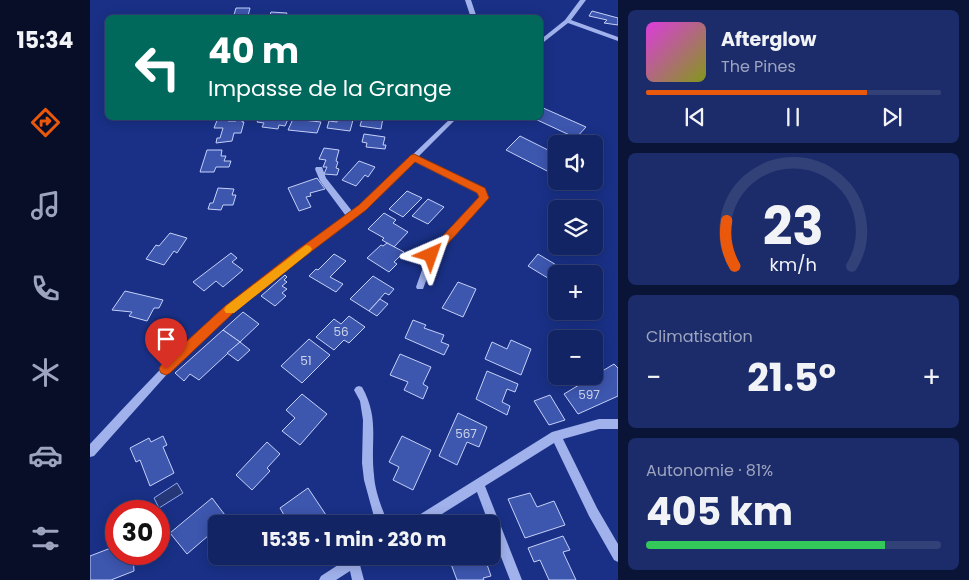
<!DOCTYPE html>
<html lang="fr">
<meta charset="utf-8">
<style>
:root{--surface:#132464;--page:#1c2c6a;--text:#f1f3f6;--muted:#9da4bf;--line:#324178;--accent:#ea580c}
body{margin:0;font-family:Poppins,sans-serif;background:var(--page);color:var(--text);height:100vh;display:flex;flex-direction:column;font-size:19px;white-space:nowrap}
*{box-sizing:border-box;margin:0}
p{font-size:16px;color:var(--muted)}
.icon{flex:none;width:28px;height:28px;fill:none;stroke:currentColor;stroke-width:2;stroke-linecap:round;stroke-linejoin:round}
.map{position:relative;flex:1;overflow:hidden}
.side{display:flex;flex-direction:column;gap:10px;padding:10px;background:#0a1437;width:351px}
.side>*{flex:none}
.banner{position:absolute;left:15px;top:15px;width:438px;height:105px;border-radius:8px;box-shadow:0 2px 12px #0003,0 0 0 1px var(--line);background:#00695c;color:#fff;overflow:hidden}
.controls{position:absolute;left:458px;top:135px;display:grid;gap:10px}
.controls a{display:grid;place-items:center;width:55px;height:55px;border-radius:8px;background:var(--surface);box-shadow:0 2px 12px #0003,0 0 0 1px var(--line);font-size:25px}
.speed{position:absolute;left:15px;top:500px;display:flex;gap:10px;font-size:25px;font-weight:700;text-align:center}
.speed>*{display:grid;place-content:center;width:65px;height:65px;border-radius:50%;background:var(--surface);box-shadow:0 2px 12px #0003,0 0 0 1px var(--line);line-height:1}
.speed .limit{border:8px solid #d22;background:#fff;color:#111}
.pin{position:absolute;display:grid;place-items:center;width:42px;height:42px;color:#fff;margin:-51px -21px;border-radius:50% 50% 50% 0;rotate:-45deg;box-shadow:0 0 5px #0007}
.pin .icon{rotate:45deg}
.me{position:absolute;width:55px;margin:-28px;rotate:43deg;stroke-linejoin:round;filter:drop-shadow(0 0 4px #0008)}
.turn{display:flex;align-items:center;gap:18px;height:105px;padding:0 20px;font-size:22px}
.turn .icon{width:65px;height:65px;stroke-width:2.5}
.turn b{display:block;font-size:35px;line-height:42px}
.big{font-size:38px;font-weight:700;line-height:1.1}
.side .tile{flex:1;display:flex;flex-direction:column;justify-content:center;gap:8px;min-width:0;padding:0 18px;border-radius:8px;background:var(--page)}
.side .dial{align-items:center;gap:0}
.dial svg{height:130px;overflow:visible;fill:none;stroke:var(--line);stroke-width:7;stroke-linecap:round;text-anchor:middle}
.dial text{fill:var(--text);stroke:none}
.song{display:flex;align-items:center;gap:15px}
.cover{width:60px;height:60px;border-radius:8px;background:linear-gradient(135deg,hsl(300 70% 55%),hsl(70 70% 35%))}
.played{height:5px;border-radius:2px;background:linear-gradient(90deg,var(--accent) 75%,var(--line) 75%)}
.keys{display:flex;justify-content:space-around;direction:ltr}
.heat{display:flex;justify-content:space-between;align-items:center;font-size:28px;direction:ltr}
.charge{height:8px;border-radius:4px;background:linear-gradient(90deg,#34c759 81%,var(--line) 0)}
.trip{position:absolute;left:118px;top:515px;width:292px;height:50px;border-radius:8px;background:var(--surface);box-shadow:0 2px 12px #0003,0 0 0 1px var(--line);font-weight:700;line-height:50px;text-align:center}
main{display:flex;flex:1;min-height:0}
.tabs{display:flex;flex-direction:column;width:90px;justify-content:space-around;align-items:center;background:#080e28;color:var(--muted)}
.tabs .icon{width:35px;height:35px}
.tabs .active{color:var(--accent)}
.tabs b{font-size:22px;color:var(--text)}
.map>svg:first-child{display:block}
.water{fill:#263778;stroke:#92a8ef}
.building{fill:#3d56ae;stroke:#c5d1f9}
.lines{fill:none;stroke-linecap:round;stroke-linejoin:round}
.minor{fill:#a0b1ec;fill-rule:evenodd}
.route{fill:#ea580c;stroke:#983908}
.slow{fill:#f59e0b}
.labels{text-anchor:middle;stroke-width:4;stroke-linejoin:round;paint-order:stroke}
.number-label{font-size:12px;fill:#ced5eb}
</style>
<main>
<nav class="tabs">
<b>15:34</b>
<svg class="icon active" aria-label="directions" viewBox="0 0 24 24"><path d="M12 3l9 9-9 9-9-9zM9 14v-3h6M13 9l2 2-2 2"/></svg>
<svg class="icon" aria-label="music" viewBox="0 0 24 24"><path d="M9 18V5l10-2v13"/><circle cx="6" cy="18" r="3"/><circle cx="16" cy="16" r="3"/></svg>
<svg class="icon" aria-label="phone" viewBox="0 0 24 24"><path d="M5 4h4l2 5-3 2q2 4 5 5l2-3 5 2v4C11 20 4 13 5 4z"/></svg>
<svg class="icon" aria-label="climate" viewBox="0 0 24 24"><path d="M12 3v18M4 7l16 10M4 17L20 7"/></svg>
<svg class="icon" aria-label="car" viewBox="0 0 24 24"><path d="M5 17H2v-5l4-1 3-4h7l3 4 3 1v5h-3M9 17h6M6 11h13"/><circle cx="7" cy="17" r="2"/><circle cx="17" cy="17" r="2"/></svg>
<svg class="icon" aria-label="filters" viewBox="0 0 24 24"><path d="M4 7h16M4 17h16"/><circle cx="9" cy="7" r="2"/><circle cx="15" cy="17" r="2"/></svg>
</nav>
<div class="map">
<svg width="528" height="580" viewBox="0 0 528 580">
<rect width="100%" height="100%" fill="#193086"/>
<path class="water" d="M87 483 93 493 69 508 64 498Z"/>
<g class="building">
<path d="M146 8H160L158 16 143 18Z"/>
<path d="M502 11 528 18V25L514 23 517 20 499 16Z"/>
<path d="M181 12 197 13 196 16 197 18H179Z"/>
<path d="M451 107 496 127 486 138 443 118H450Z"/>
<path d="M128 118H138V121H146L147 118H153L152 122H154L151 133H144L142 141 126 143 127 138H130L133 128H124Z"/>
<path d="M169 118 191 120V118L198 119 195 126 189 125 188 129 172 127 174 123 167 122Z"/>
<path d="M278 118H293L291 129 270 126 272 119Z"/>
<path d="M203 119 231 122 227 133 198 130Z"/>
<path d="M248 119 263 120 260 131 237 128 239 121 247 122Z"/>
<path d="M274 134 295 137 293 145H296L295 149 276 147 277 143 272 142Z"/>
<path d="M430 136 466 154V170L463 174 416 150Z"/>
<path d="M234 148 249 150 246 161 248 162 246 168 249 169 247 175 234 174 237 167H233L236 160 229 159Z"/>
<path d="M117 150H132L131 156H136L134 161H141L139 167H126L124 172H110Z"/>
<path d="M269 161 285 167 278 177 275 175 266 186 252 180Z"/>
<path d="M227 178 235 189 220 193 221 196 216 197 221 207 209 211 198 188Z"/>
<path d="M128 188 144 189 142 195H146L143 205H133L131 210 118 209 120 203H123Z"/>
<path d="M317 191 332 198 313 217 299 209Z"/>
<path d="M338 199 354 207 338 224 322 216Z"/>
<path d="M294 213 306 220 303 223 318 232 304 247 292 240 294 238 278 229Z"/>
<path d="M80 233 97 238 87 253 84 251 74 265 56 259 66 245 69 246Z"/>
<path d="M297 243 314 252 304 262 307 264 299 272 277 258 291 245 293 246Z"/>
<path d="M141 253 147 258 142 262 153 270 133 287 126 281 114 291 103 282Z"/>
<path d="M244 254 256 261 240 277 253 284 246 292 219 276 226 269 228 270Z"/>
<path d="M448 254 473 269 490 270 491 274H466V283L438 266Z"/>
<path d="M195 275 197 277 194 280 197 282 192 286 197 289 192 293 196 296 185 306 171 296Z"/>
<path d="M283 276 304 289 299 295 295 293 279 311 260 299Z"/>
<path d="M368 282 386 289 373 317 352 308Z"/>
<path d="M35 291 73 300 69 308H64L57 321 39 316 42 312 22 310Z"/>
<path d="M290 299 298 304 287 316 279 311Z"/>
<path d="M153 312 169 324 150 342 133 330Z"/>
<path d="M259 316 275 327 259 343 254 340 244 350 226 337 244 319 251 324Z"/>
<path d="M323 320 336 325 334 328 354 335 351 342 359 345 354 355 315 338Z"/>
<path d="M133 330 150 342 109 380 100 374 94 381 85 373Z"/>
<path d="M219 339 240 355 212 383 191 366Z"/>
<path d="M421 340 441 349 431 375 395 359 402 342 417 349Z"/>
<path d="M150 342 160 350 148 361 137 353Z"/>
<path d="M504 347 514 356 504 364Z"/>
<path d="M310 354 341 367 333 384 338 387 333 399 314 390 318 382 300 375Z"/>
<path d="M524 364 528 368V396L488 414 474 394Z"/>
<path d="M397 371 428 384 425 392 417 389 412 402 420 406 417 415 386 399Z"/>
<path d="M212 394 237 414 210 445 192 431 205 418 196 410Z"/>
<path d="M460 395 475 420 459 425 444 401Z"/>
<path d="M368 413 397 427 389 447 377 442 367 465 349 456Z"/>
<path d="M73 436 77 445 73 447 84 473 60 486 50 460 46 462 40 448 59 438 61 442Z"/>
<path d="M312 436 341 450 323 490 303 480 309 467 299 462Z"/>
<path d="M177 442 190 454 177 468 180 471 162 490 146 475Z"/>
<path d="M218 488 238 518 232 524H199L190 508Z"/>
<path d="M440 493 447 507 464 501 475 525 435 538 418 499Z"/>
<path d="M122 498 138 519 133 524H126V529L97 554 80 533Z"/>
<path d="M473 536 480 550 473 552 486 580H459L450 560 444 562 438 548Z"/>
<path d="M26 546V554H43L44 571 21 580H0V556Z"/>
<path d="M358 556H394L401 576 393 578 394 580H367Z"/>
</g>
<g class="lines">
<g class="minor">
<path d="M375 0H381L387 18H381Z"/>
<path d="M490 0H496L481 20 528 37V41L478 23 450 45V40L475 20Z"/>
<path d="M361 118H367L328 157 395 189 398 198 345 257 333 289H327L326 287 338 253 390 197 389 193 324 161 275 210 213 256 141 314 79 372 4 456 0 457V444C43 398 86 350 135 309 173 275 215 246 256 216L230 181 225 169 226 167H232L236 178 262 211 269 206Z"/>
<path d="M269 386 272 387C290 419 280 441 284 475 285 492 292 508 298 524H286L274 480 272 463 273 420 270 401 264 390 266 387Z"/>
<path d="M509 419H528V429H509L473 439 507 508 528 544V562L524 560 499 516 464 443 395 486 432 580H420L401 531V524H399L387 492 336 524H319L321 520 462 432Z"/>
<path d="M262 556H279L277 560 270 565 274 580H262L260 571 246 580H229L231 576Z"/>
</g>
</g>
<path class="route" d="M324 154 395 188 399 198 345 258 341 259 335 255 389 197 387 193 325 162 276 210 214 257 142 314 80 373 76 375 71 373 69 369 71 365 134 307 206 251 269 205 321 155Z"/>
<path class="slow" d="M216 245 220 246 222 249 220 252 144 313H136L134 310 136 306Z"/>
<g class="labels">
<g class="number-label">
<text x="251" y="336">56</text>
<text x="216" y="365">51</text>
<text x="499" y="399">597</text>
<text x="376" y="438">567</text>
</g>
</g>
</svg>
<div class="controls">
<a><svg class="icon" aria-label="sound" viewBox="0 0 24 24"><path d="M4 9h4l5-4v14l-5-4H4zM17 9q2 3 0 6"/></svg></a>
<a><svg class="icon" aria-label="layers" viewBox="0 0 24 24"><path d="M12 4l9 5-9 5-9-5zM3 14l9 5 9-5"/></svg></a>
<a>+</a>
<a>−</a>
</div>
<div class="speed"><div class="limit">30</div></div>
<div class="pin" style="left:76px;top:369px;background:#d93025"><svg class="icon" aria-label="arrive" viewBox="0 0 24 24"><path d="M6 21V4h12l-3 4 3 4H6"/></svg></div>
<svg class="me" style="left:341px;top:255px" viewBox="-20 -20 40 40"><path d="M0-17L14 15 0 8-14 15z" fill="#ea580c" stroke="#fff" stroke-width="4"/></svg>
<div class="trip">15:35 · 1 min · 230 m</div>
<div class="banner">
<div class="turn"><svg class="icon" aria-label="left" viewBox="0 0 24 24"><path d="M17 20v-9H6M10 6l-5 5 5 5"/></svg><div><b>40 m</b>Impasse de la Grange</div></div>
</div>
</div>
<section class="side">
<div class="tile">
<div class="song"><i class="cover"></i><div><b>Afterglow</b><p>The Pines</p></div></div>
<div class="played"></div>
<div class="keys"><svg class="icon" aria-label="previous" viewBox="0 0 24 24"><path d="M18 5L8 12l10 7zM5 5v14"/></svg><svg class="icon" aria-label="pause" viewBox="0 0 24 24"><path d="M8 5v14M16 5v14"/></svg><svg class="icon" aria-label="next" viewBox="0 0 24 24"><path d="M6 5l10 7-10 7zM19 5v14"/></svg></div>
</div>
<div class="tile dial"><svg viewBox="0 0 100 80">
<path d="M14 69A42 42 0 1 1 86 69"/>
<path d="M14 69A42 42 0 0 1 9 41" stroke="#ea580c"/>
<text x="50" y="56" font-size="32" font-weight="700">23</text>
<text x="50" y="72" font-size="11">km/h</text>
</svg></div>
<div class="tile"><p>Climatisation</p>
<div class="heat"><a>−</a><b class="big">21.5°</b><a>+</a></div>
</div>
<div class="tile"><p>Autonomie · 81%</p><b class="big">405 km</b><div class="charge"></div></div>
</section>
</main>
